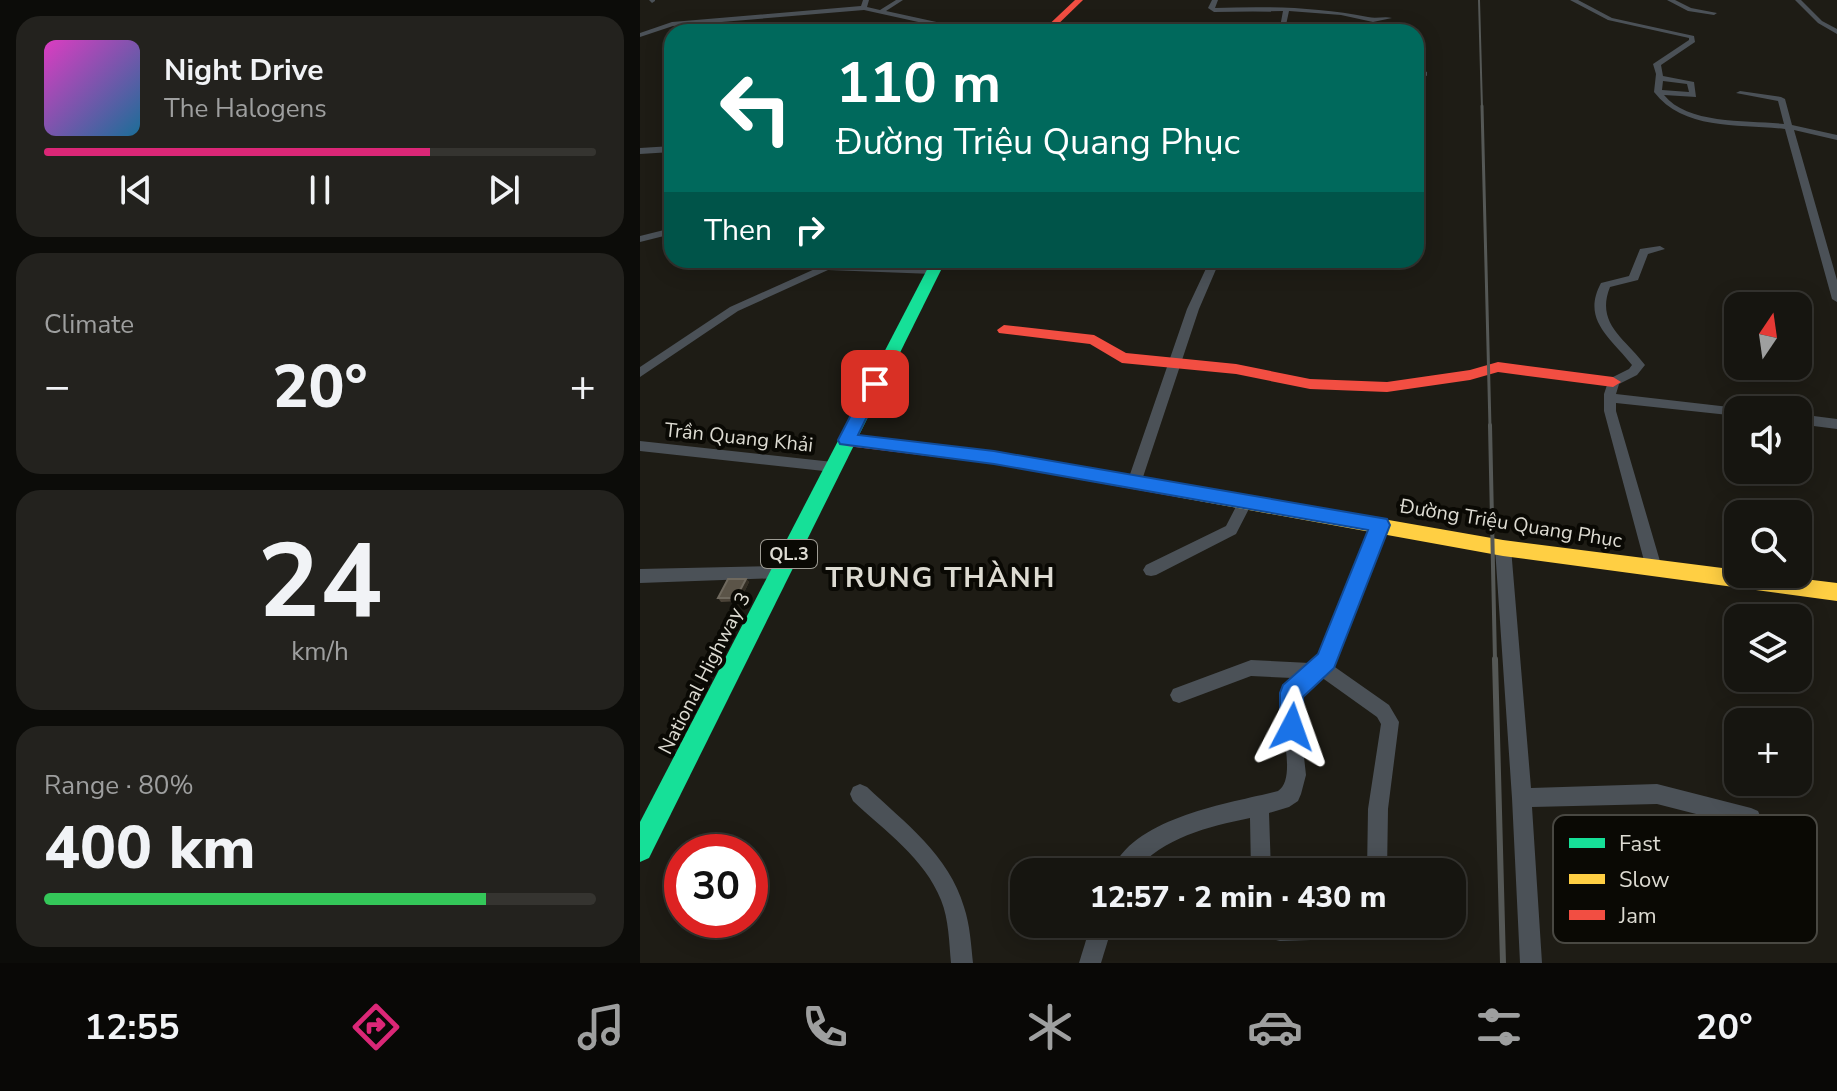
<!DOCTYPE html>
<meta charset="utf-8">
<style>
:root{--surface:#161510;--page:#23221e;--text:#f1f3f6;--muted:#9e9f9f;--line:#353430;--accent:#db2777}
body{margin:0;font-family:"Nunito Sans",sans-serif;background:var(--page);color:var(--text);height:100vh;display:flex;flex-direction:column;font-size:30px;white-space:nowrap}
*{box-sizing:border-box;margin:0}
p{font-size:26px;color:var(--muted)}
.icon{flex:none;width:44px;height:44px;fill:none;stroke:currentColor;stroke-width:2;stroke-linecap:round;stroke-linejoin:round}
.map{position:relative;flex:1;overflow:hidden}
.side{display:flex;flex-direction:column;gap:16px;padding:16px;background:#0c0c09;width:640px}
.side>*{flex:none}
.guide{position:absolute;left:24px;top:24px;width:760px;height:244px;border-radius:24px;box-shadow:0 4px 20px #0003,0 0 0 2px var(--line);background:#00695c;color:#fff;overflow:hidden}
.needle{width:52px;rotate:13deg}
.tools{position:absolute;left:1084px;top:292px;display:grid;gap:16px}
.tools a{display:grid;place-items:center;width:88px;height:88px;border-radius:16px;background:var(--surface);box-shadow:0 4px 20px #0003,0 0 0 2px var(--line);font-size:40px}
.speed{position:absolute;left:24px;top:834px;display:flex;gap:16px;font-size:40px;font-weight:700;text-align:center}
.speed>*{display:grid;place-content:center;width:104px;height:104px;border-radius:50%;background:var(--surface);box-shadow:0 4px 20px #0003,0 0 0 2px var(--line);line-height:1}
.speed .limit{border:12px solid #d22;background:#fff;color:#111}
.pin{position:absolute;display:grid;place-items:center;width:68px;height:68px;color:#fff;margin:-34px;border-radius:16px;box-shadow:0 4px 12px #0006}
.me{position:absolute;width:88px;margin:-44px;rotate:4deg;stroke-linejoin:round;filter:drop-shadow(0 0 6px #0008)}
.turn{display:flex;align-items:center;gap:28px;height:168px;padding:0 40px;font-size:36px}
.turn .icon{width:104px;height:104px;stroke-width:2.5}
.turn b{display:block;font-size:56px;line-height:68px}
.then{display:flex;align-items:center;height:76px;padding:0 40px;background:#0003;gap:16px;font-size:30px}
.big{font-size:60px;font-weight:800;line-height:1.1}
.side .tile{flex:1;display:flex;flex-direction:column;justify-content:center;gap:12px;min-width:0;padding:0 28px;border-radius:24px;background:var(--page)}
.side .dial{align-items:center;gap:0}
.dial b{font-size:104px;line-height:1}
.song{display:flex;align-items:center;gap:24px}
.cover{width:96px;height:96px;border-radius:12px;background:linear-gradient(135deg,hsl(310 70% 55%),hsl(200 70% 35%))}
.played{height:8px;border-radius:4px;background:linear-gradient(90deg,var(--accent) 70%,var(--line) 70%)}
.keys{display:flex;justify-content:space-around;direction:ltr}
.heat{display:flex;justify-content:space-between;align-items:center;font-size:44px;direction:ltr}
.charge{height:12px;border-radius:6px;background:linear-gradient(90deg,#34c759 80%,var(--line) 0)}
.trip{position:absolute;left:370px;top:858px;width:456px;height:80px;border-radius:24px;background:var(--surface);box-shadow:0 4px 20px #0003,0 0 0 2px var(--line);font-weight:800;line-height:80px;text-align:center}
.tabs{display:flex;height:128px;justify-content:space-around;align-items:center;background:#090806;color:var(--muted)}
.tabs .icon{width:56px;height:56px}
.tabs .on{color:var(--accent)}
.tabs b{font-size:36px;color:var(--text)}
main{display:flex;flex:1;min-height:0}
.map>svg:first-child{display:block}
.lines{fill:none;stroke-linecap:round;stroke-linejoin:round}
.street{fill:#4b5157;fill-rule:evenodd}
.fast{fill:#16e098;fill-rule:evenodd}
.slow{fill:#ffcf43;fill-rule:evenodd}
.jam{fill:#f24e42;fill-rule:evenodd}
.rail-far3{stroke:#555856;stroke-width:2}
.rail-far2{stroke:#555856;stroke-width:3}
.rail-far1{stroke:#555856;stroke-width:4}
.rail{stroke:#555856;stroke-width:6}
.wall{fill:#4b4338}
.shaded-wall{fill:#322d23}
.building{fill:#5b5448;stroke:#6f695e;stroke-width:2}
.route{fill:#1a73e8;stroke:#114b97;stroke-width:2}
.labels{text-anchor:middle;stroke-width:8;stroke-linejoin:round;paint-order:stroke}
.shield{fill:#0a0904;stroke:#9e9c94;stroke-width:2}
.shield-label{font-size:18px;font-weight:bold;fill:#dddbd2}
.street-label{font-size:20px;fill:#dddbd2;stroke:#0a0904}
.district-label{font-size:28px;font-weight:bold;letter-spacing:2px;fill:#dddbd2;stroke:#0a0904}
.key{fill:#0a0904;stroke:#494842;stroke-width:2}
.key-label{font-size:22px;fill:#dddbd2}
</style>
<main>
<section class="side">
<div class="tile">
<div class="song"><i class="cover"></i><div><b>Night Drive</b><p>The Halogens</p></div></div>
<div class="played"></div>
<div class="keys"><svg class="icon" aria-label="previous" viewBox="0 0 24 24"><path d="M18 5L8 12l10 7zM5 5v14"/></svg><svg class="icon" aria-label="pause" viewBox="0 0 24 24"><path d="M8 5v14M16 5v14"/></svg><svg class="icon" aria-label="next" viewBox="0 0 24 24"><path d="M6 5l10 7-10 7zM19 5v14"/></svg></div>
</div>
<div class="tile"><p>Climate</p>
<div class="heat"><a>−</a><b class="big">20°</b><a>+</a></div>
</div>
<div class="tile dial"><b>24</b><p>km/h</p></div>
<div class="tile"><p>Range · 80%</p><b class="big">400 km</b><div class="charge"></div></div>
</section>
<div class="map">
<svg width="1197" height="963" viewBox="0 0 1197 963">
<rect width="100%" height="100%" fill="#1e1c15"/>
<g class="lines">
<g class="street">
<path d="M9 0H15V1L12 3Z"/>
<path d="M223 0H229L227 7 240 10 256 0H263L246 11 301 23 409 31 301 27 224 10 33 26 0 37V33L32 22 221 6Z"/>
<path d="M572 0H578L575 8C627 6 677 7 728 17 736 19 745 16 752 18L733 22 701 15 649 11 646 25 676 32 640 27 643 11 574 12 568 8Z"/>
<path d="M930 0H938L972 18 1054 36 1055 42 1021 65 1023 76 1054 82 1056 97 1024 95C1048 125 1108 120 1144 124L1138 101 1096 93 1100 91 1141 97 1145 99 1152 125 1197 135V140L1154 130 1197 280V302L1192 299 1145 129C1101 124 1044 131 1014 92L1016 74 1013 64 1049 40V38L968 20ZM1023 81 1047 84 1049 92 1022 90Z"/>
<path d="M1027 0H1035L1051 8 1077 13 1074 15 1048 11Z"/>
<path d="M1155 0H1161L1182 21 1197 29V34L1178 23Z"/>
<path d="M776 67 787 72V76L776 72Z"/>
<path d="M32 146V152L0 154V148Z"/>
<path d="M32 228V234L0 242V236Z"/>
<path d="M1020 246 1025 249 1008 254 998 280 970 287C955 324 986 339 1005 365L997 375 979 384 976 394 1098 408 1103 410H1098V416L976 403V411L1022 568 1019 573 1014 574 1009 573 1006 568 964 411V394L969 379 989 369 992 365C971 338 941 320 961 283L989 276 1000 249Z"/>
<path d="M570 260H580L559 309 501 483 499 487H489L487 483 547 309Z"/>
<path d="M186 264 293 268 298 271 293 274 188 270 98 311 0 377V367L90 307Z"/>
<path d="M1158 414 1197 419V429L1158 424Z"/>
<path d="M0 441 193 462 200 467 193 472 0 451Z"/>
<path d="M606 495 611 497 613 501 596 534 516 575 511 576 506 575 503 570 506 565 586 526 601 497Z"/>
<path d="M740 519 745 521 747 525 692 665 749 705 759 722 748 809 747 872H727L728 809 741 724 737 717 681 677 663 691 658 703 666 775 661 794 658 801 649 807 629 813 631 872H611L610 818C567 827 524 837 494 872H471C493 817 587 804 638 791 657 779 640 727 641 706 641 697 647 686 652 678L611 676 539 703 533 701 530 695 533 689 611 660 670 663 680 655 733 525 735 521Z"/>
<path d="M863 542 868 544 871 548 891 788 1017 784 1111 808 1118 811 1121 818 1118 825 1111 828 1017 804 892 807 902 963H880L872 798 855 548 858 544Z"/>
<path d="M140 566 145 567 148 572 145 577 140 578 0 583V569Z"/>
<path d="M220 784 227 787C265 823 309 855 324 907 330 925 331 944 333 963H311C309 942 309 920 301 900 285 859 244 830 213 801L210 794 213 787Z"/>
<path d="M451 924H473L461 963H439Z"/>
<path d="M616 924H748L745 932 732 938 640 941 624 937Z"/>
</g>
<path class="fast" d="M292 260H306L9 858 0 862V822Z"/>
<path class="slow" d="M537 483 863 540 1098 570V574H1125L1197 583V601L863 556 537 497 531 495 528 490 531 485Z"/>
<g class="jam">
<path d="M435 0H443L410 32H401Z"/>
<path d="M364 325 454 335 486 353 596 364 670 379 747 382 830 370 858 362 973 377 981 382 973 387 858 372 830 380 747 392 670 389 596 374 482 363 450 344 359 333 357 330Z"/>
<path d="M207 434 354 452 537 483 543 485 546 490 543 495 537 497 354 464 207 446 198 440Z"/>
</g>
<path class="rail-far3" d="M839 0 842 108"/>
<path class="rail-far2" d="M842 106 850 427"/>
<path class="rail-far1" d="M850 425 855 661"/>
<path class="rail" d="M855 659 863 963"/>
</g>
<path class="wall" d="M106 579 109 582 100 601 81 602 78 598Z"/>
<path class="shaded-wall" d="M106 579 109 582 100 601 96 598Z"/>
<path class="building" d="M88 579H106L96 598H78Z"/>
<path class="route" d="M235 378 243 384 218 435 354 451 747 519 750 525 694 668 663 697 664 727 660 735 652 738 643 735 640 727V693L643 685 678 654 728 530 354 464 200 444 198 440 227 384Z"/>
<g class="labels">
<rect class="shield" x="121" y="540" width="56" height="28" rx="6"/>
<g class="shield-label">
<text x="149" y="560">QL.3</text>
</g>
<g class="street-label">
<text transform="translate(99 437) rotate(6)" y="7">Trần Quang Khải</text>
<text transform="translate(871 523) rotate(9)" y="7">Đường Triệu Quang Phục</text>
<text transform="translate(64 673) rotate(-63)" y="7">National Highway 3</text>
</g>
<g class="district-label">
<text x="301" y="587">TRUNG THÀNH</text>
</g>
</g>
<rect x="913" y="815" width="264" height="128" rx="12" class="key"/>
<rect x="929" y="838" width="36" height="10" fill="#16e098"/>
<rect x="929" y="874" width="36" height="10" fill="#ffcf43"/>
<rect x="929" y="910" width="36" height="10" fill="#f24e42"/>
<g class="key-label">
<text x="979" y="851">Fast</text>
<text x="979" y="887">Slow</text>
<text x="979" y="923">Jam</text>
</g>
</svg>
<div class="tools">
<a><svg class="needle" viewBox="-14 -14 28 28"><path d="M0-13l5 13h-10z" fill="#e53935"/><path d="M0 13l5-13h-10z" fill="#9e9f9f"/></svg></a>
<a><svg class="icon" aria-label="sound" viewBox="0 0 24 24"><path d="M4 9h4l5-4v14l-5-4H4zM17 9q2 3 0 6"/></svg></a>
<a><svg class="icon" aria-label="search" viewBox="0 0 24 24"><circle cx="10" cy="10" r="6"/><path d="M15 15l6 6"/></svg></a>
<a><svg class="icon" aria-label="layers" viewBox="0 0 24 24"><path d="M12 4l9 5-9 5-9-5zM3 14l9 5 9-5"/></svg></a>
<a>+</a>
</div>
<div class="speed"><div class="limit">30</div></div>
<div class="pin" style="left:235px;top:384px;background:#d93025"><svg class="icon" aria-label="arrive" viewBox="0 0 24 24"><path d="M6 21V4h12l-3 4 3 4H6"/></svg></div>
<svg class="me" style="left:652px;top:727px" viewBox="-20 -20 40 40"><path d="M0-17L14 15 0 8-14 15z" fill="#1a73e8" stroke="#fff" stroke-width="4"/></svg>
<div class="trip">12:57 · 2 min · 430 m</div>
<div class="guide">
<div class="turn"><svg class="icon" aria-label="left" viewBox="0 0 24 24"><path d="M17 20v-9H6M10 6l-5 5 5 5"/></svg><div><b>110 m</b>Đường Triệu Quang Phục</div></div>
<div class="then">Then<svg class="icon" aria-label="right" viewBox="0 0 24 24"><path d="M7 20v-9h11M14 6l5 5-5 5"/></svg></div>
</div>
</div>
</main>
<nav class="tabs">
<b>12:55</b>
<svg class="icon on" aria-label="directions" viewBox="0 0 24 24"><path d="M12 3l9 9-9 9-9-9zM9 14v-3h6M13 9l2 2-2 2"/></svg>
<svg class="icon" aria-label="music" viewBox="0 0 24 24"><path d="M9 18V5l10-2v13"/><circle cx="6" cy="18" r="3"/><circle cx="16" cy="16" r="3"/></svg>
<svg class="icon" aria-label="phone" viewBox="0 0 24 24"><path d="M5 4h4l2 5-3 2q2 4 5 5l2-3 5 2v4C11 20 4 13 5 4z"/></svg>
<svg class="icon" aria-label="climate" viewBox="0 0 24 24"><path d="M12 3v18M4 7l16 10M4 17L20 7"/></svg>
<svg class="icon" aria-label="car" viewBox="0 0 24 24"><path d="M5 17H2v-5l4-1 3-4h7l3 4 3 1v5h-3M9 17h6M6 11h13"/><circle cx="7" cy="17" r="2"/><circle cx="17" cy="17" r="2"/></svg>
<svg class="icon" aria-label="filters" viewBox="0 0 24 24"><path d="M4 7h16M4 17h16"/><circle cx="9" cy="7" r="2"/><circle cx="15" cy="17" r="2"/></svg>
<b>20°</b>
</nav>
